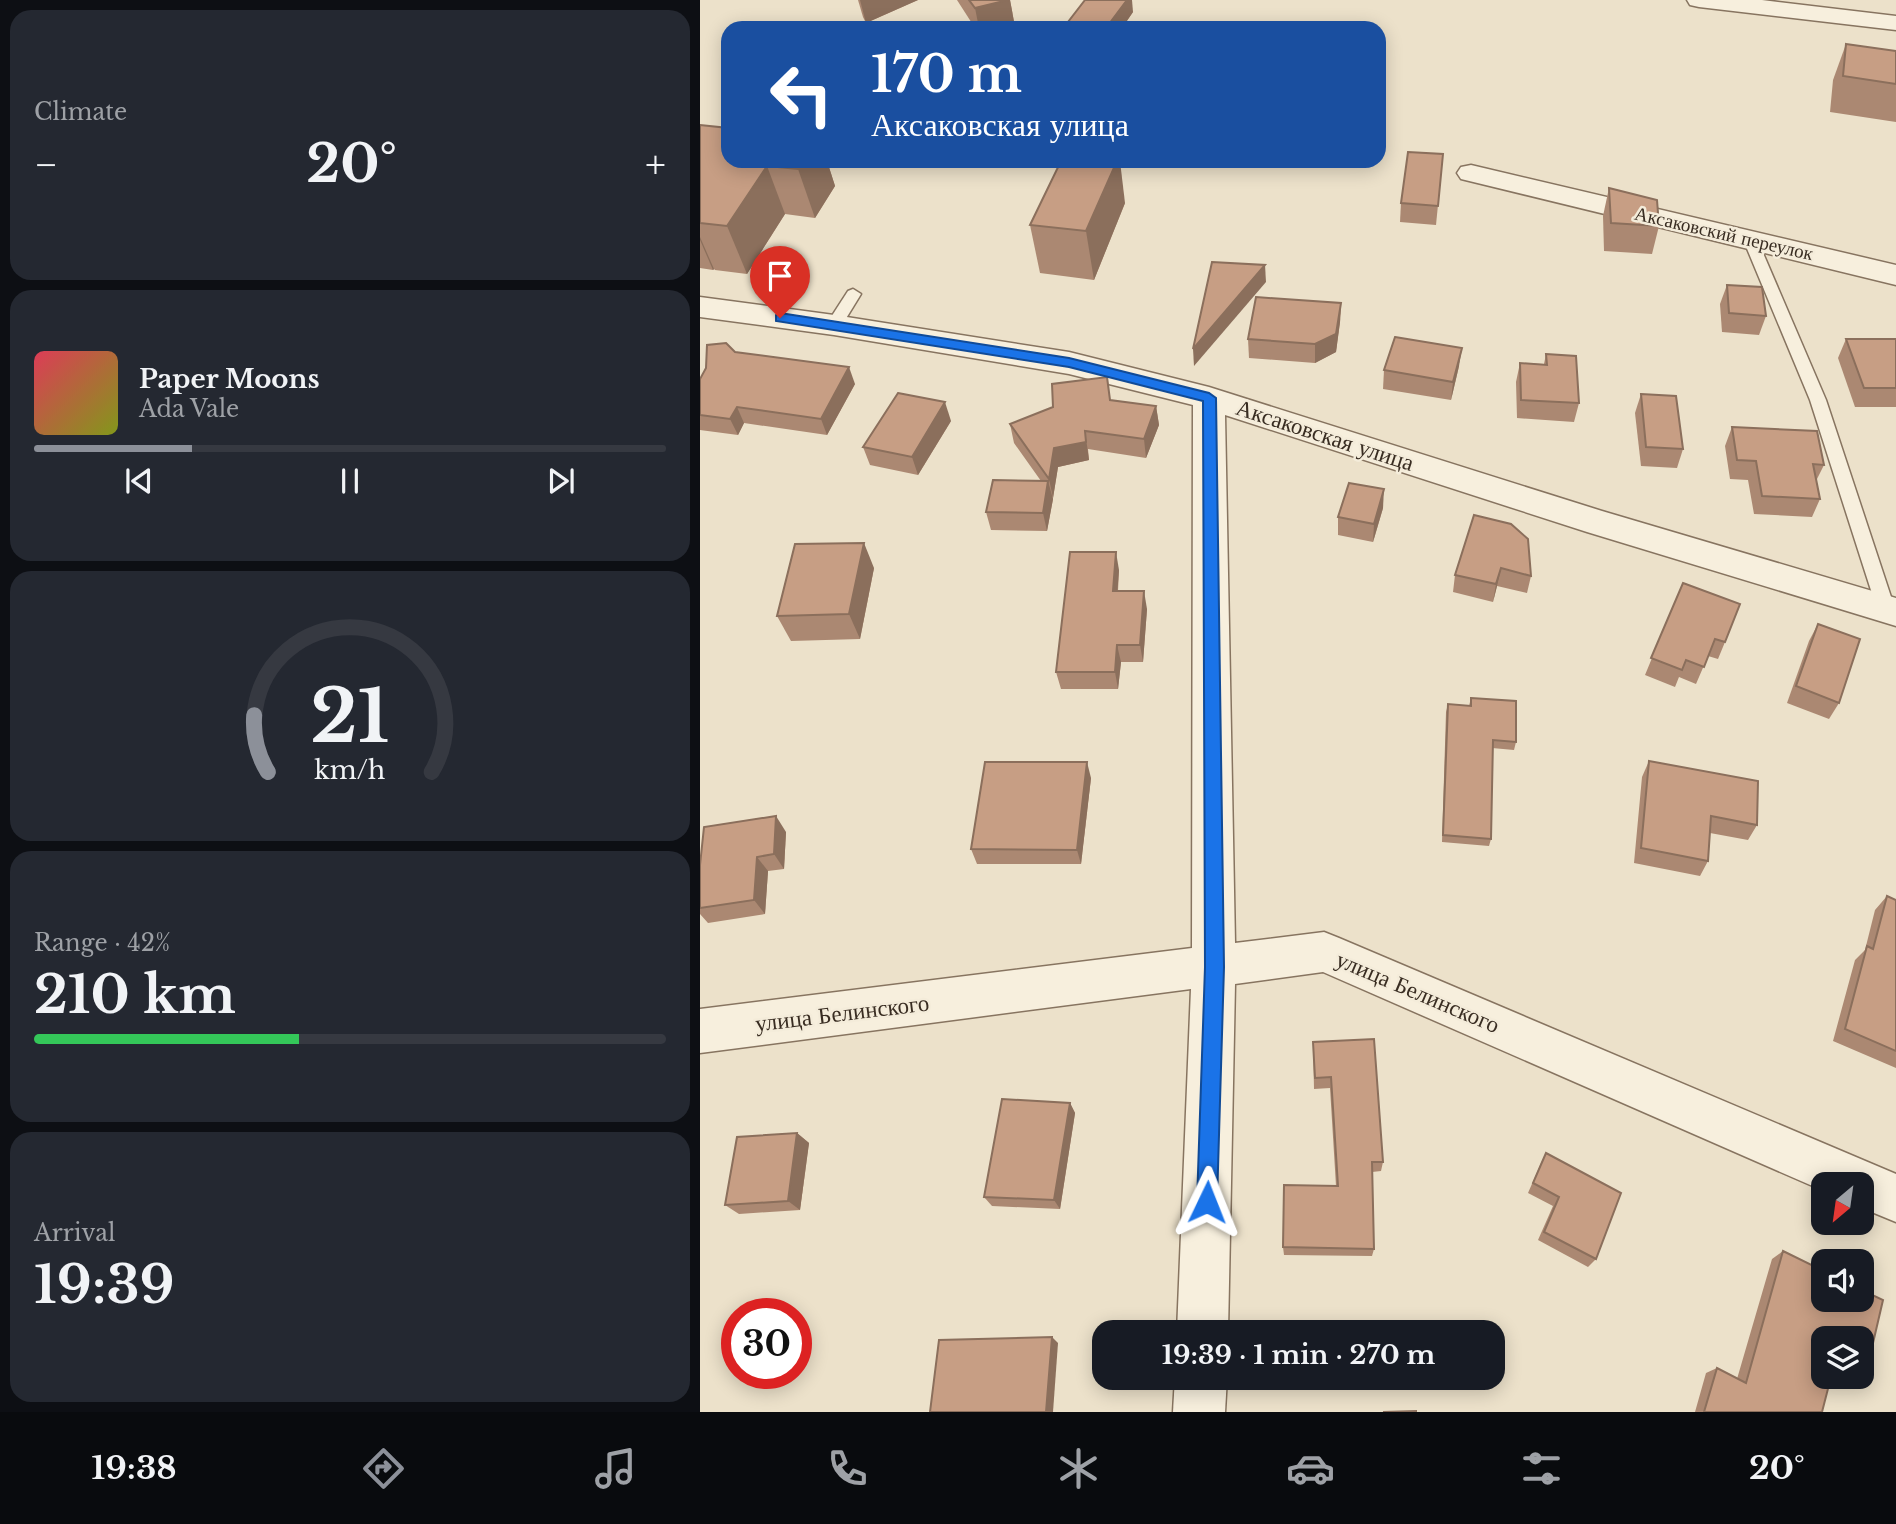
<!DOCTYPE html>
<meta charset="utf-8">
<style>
:root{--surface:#171b24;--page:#242831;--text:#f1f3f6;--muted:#9ea1a6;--line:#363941;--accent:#8c9099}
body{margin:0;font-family:"Libre Baskerville",serif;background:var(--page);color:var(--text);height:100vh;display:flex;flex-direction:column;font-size:26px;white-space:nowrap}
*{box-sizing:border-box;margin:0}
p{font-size:23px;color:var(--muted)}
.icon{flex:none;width:38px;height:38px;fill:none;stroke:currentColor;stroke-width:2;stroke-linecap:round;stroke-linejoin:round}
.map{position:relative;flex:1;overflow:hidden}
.details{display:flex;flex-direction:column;gap:10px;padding:10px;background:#0d0f14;width:700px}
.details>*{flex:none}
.hud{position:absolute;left:21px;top:21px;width:665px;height:147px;border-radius:21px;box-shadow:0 4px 18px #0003;background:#1a4fa0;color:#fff;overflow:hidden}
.needle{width:46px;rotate:209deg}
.buttons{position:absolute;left:1111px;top:1172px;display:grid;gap:14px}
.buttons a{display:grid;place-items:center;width:63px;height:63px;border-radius:14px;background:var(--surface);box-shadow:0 4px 18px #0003;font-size:35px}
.speed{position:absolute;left:21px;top:1298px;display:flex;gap:14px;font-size:35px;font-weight:700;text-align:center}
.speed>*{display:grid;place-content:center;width:91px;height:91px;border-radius:50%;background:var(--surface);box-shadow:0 4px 18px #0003;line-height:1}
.speed .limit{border:10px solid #d22;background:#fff;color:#111}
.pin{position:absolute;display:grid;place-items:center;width:60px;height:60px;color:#fff;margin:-72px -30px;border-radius:50% 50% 50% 0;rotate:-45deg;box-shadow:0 0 7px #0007}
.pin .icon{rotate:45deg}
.me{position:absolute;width:77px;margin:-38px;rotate:2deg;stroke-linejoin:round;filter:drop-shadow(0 0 5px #0008)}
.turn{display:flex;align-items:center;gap:24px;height:147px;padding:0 35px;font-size:32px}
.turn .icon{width:91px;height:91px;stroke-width:2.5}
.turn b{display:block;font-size:49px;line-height:60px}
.big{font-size:52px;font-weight:800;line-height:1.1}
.details .card{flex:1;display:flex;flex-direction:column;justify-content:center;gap:10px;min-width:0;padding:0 24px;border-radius:21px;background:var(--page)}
.details .dial{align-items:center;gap:0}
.dial svg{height:182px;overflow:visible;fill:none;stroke:var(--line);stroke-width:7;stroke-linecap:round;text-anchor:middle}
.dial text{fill:var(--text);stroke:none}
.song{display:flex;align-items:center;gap:21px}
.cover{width:84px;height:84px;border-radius:10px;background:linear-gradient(135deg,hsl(350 70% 55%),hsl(70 70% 35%))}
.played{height:7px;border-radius:4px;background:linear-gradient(90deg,var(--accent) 25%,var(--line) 25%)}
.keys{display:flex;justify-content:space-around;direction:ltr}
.heat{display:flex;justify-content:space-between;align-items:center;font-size:38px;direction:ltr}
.charge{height:10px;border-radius:5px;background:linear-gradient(90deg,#34c759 42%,var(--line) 0)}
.trip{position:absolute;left:392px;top:1320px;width:413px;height:70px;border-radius:21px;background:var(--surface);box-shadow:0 4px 18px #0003;font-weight:800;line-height:70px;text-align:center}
.tabs{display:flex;height:112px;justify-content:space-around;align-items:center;background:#090b0e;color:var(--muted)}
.tabs .icon{width:49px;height:49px}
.tabs .on{color:var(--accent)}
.tabs b{font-size:32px;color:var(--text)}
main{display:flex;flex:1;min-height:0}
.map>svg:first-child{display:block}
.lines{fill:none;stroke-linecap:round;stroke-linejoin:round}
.service-casing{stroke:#877460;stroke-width:3}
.minor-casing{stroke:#877460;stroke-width:3}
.service{fill:#f7efdd;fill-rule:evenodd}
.minor{fill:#f7efdd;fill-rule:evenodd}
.wall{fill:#ab8872}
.shaded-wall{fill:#8b6f5c}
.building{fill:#c79e84;stroke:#8b6f5c;stroke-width:2}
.route{fill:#1a73e8;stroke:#114b97;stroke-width:2}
.labels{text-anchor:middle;stroke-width:5;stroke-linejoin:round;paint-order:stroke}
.far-street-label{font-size:19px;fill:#392d22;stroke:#f4ecda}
.street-label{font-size:23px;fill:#392d22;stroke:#f4ecda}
</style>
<main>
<section class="details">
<div class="card"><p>Climate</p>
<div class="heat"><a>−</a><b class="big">20°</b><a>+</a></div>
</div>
<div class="card">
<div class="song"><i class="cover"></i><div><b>Paper Moons</b><p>Ada Vale</p></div></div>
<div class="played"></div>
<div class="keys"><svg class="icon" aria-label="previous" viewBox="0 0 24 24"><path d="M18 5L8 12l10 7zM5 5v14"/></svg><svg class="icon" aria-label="pause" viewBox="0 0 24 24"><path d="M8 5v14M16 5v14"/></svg><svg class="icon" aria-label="next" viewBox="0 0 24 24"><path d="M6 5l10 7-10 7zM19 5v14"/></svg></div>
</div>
<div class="card dial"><svg viewBox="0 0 100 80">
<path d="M14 69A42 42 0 1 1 86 69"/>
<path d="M14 69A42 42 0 0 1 8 44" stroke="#8c9099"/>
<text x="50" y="56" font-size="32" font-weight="700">21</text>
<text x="50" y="72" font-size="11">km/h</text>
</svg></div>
<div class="card"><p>Range · 42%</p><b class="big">210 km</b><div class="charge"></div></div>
<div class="card"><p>Arrival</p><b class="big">19:39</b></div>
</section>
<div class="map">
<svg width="1196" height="1412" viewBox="0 0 1196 1412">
<rect width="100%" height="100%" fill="#ece1ca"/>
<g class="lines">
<g class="service-casing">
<g id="service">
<path d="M1050 234 1057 239 1126 400 1195 609 1192 614 1186 616 1180 614 1177 609 1110 400 1043 239Z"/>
<path d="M153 289 161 294 142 325 139 329H129L126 325 148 291Z"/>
</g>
</g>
<g class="minor-casing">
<g id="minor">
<path d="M987 0H1062L1196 16V30L999 7 990 5Z"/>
<path d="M771 165 1196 265V285L761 179 757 173 761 167Z"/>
<path d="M0 297 134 315 369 352 509 387 902 511 1196 598V626L887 532 525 415 535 943 624 932 639 938 1196 1174V1222L1162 1208V1185H1124V1191L623 972 535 984 528 1332H477L491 989 0 1053V1009L492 948 493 405 369 374 134 335 0 317Z"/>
<path d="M475 1377H527L525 1412H473Z"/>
</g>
</g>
<use href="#service" class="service"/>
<use href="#minor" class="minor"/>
</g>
<g class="wall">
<path d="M158 0H218L166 23 163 17Z"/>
<path d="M257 0H310L315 27 275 28Z"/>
<path d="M433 12 422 28H369L368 22Z"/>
<path d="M1146 44 1196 51V122L1130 112 1133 80Z"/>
<path d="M0 125 127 161 135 186 115 218 85 214 47 274 15 270 14 269 13 270 0 268Z"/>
<path d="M743 154 736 225 700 222 701 203Z"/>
<path d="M909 188 959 226 952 254 904 251 903 216Z"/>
<path d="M425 203 394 280 340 273 330 225Z"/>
<path d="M1027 285 1066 316 1059 335 1022 332 1020 304Z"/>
<path d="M641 303 640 322 636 352 615 363 549 358 548 339Z"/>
<path d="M1146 339H1196V407H1155L1138 358Z"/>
<path d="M35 352 155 384 127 435 44 423 38 435 0 430V379Z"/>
<path d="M846 354 879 403 874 422 817 418 816 382 820 363 844 364Z"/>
<path d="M759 366 751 400 683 389 684 370Z"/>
<path d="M941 394 983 449 977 468 941 466 935 413Z"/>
<path d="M411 400 456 406 459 425 446 458 388 449 389 460 358 467 353 498 352 496 353 499 347 531 291 530 286 512 341 481 314 443 310 424Z"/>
<path d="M251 421 218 475 170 465 163 447Z"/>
<path d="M1032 427 1124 465 1116 481 1120 499 1112 517 1054 514 1048 480 1030 479 1025 446Z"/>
<path d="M683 508 673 542 638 535V517Z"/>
<path d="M774 515 831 576 827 593 797 586 793 602 753 592 755 575Z"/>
<path d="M174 568 160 639 91 641 77 616Z"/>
<path d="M419 570 418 591 447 609 443 662H421L418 689H361L356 672Z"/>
<path d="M983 583 1025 642 1018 659 1008 656 996 684 979 677 975 687 945 675Z"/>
<path d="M1118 624 1139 703 1129 719 1087 703 1109 641Z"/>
<path d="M771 698 816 742 814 750 792 748 791 839 789 846 742 842 746 712 748 704 769 706Z"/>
<path d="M949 761 1057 825 1048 840 1010 833 1008 861 1000 876 934 863 942 777Z"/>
<path d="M391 778 381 864H277L271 849Z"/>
<path d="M86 832 84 869 68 871 65 914 8 923 0 914V865Z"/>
<path d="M1187 896 1196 900V1068L1133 1041 1155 960 1165 950 1175 910Z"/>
<path d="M613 1042 683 1162 681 1171 672 1172 674 1249 672 1256 584 1255 583 1247 636 1186 630 1088 614 1089Z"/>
<path d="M370 1103 375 1113 360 1209 292 1206 284 1197Z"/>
<path d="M97 1133 109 1143 100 1210 39 1214 25 1205Z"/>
<path d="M846 1153 896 1259 888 1267 838 1240 853 1206 828 1193 841 1163Z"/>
<path d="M1083 1251 1173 1343 1162 1348V1339H1124L1122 1412H995L1006 1373 1017 1368 1037 1379 1072 1259Z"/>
</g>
<g class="shaded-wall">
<path d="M160 0H218L166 23Z"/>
<path d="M308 0H310L315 27 279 28 275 8Z"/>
<path d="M427 0H432L433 12 422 28H406Z"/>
<path d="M104 161H127L135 186 115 218 98 169Z"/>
<path d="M417 161H420L425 203 394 280 386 231Z"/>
<path d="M67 166 85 214 47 274 27 226Z"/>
<path d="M0 237 14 269 13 270 0 240Z"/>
<path d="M565 265 566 282 494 366 493 349Z"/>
<path d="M641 303 640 322 636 352 615 363V344Z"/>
<path d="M762 348 759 366 751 400 753 382Z"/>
<path d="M149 367 155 384 127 435 121 419Z"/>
<path d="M245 402 251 421 218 475 212 457Z"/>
<path d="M456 406 459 425 446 458 444 439Z"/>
<path d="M37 407 44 423 38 435 30 419Z"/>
<path d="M385 431 389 460 358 467 353 498 349 479 354 448Z"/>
<path d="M348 481 353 499 347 531 343 513Z"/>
<path d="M684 489 683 508 673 542 674 524Z"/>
<path d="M164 543 174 568 160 639 149 614Z"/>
<path d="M416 552 419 570 416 609 413 591Z"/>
<path d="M801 568 797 586 793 602 796 584Z"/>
<path d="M444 591 447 609 443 662 440 645Z"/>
<path d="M417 645 421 662 418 689 415 672Z"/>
<path d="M387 762 391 778 381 864 377 850Z"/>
<path d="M76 816 86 832 84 869 74 854Z"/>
<path d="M57 857 68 871 65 914 54 900Z"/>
<path d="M370 1103 375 1113 360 1209 354 1200Z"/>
<path d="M97 1133 109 1143 100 1210 88 1201Z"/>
<path d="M352 1337 358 1343 353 1412H346Z"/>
</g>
<g class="building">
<path d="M269 0H308L275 8Z"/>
<path d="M385 0H427L406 28 368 22Z"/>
<path d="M1146 44 1196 51V84L1143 76Z"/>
<path d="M0 125 28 128V161H104L98 169 67 166 27 226 0 223Z"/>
<path d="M708 152 743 154 738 206 701 203Z"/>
<path d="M361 161H417L386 231 330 225Z"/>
<path d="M909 188 957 200 959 226 911 223Z"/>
<path d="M512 262 565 265 493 349Z"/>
<path d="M1027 285 1062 287 1066 316 1029 313Z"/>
<path d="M556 297 641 303 636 334 615 344 548 339Z"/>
<path d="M695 337 762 348 753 382 684 370Z"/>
<path d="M1146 339H1196V388H1164Z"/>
<path d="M26 343 35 352 149 367 121 419 37 407 30 419 0 415V379L6 368 7 345Z"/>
<path d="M846 354 876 356 879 403 821 400 820 363 847 365Z"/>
<path d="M407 377 410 400 456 406 444 439 385 431 386 442 354 448 349 479 310 424 353 407 352 384Z"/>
<path d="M198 393 245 402 212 457 163 447Z"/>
<path d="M941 394 976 396 983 449 946 447Z"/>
<path d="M1032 427 1117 431 1124 465 1113 464 1120 499 1062 496 1056 461 1037 460Z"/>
<path d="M293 480 348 481 343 513 286 512Z"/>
<path d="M649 483 684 489 674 524 638 517Z"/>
<path d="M774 515 811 524 828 539 831 576 801 568 796 584 755 575Z"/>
<path d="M164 543 149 614 77 616 95 544Z"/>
<path d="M370 552H416L413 591H444L440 645H417L415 672H356Z"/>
<path d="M983 583 1040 604 1025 642 1015 639 1004 667 986 660 982 670 951 658Z"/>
<path d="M1118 624 1160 639 1139 703 1096 686Z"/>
<path d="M771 698 816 701V742L793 740 791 839 743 835 748 704 771 706Z"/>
<path d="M949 761 1058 781 1057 825 1011 816 1008 861 941 848Z"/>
<path d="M285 762H387L377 850 271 849Z"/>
<path d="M76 816 74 854 57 857 54 900 0 908V865L4 827Z"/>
<path d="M1187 896 1196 900V1051L1145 1029 1167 946 1173 949Z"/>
<path d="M674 1039 683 1162H672L674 1249 583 1247 584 1185 638 1186 631 1077 615 1078 613 1042Z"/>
<path d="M302 1099 370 1103 354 1200 284 1197Z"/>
<path d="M97 1133 88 1201 25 1205 37 1137Z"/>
<path d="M846 1153 921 1193 896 1259 844 1232 859 1197 833 1183Z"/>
<path d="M1083 1251 1124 1271V1300H1162V1290L1183 1300 1173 1343 1143 1329 1141 1339H1124V1377H1131L1122 1412H1004L1017 1368 1046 1383Z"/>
<path d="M352 1337 346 1412H230L239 1340Z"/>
<path d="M716 1411V1412H683Z"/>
</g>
<path class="route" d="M80 313 369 358 509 393 516 398 524 967 517 1202 514 1209 507 1212 500 1209 497 1202 505 967 503 401 369 367 76 321V315Z"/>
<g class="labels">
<g class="far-street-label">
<text transform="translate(1024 233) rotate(13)" y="7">Аксаковский переулок</text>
</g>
<g class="street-label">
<text transform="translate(625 435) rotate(18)" y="8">Аксаковская улица</text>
<text transform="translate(718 992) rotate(23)" y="8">улица Белинского</text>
<text transform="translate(142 1013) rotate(-7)" y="8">улица Белинского</text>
</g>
</g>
</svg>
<div class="buttons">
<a><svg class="needle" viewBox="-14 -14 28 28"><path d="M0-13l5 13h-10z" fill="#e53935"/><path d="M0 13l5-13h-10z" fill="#9ea1a6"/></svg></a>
<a><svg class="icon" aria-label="sound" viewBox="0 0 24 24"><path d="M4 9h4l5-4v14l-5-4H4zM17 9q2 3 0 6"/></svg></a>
<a><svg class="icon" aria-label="layers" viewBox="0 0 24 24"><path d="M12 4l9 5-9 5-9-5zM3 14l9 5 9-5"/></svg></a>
</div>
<div class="speed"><div class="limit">30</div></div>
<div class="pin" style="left:80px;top:318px;background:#d93025"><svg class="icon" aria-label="arrive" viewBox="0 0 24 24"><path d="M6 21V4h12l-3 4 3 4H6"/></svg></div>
<svg class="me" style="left:507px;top:1202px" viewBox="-20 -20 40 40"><path d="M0-17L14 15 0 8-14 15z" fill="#1a73e8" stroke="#fff" stroke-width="4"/></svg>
<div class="trip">19:39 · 1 min · 270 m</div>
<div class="hud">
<div class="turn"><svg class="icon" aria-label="left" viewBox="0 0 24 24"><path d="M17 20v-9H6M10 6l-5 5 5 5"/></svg><div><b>170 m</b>Аксаковская улица</div></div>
</div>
</div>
</main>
<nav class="tabs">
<b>19:38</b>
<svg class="icon on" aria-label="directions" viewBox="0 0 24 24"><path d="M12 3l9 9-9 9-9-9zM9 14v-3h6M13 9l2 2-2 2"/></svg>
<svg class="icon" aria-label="music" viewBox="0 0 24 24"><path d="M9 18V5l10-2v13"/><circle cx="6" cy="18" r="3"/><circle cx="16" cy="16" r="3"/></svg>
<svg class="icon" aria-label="phone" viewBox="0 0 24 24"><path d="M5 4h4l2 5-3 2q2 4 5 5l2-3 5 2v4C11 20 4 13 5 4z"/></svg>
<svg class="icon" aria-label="climate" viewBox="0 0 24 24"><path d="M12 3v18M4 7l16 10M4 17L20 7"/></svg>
<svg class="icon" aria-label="car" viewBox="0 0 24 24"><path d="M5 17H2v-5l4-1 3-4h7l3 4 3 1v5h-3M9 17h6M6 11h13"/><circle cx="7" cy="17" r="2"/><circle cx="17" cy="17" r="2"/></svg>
<svg class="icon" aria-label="filters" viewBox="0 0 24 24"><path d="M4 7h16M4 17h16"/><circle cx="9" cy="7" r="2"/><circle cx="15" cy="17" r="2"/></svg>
<b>20°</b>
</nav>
